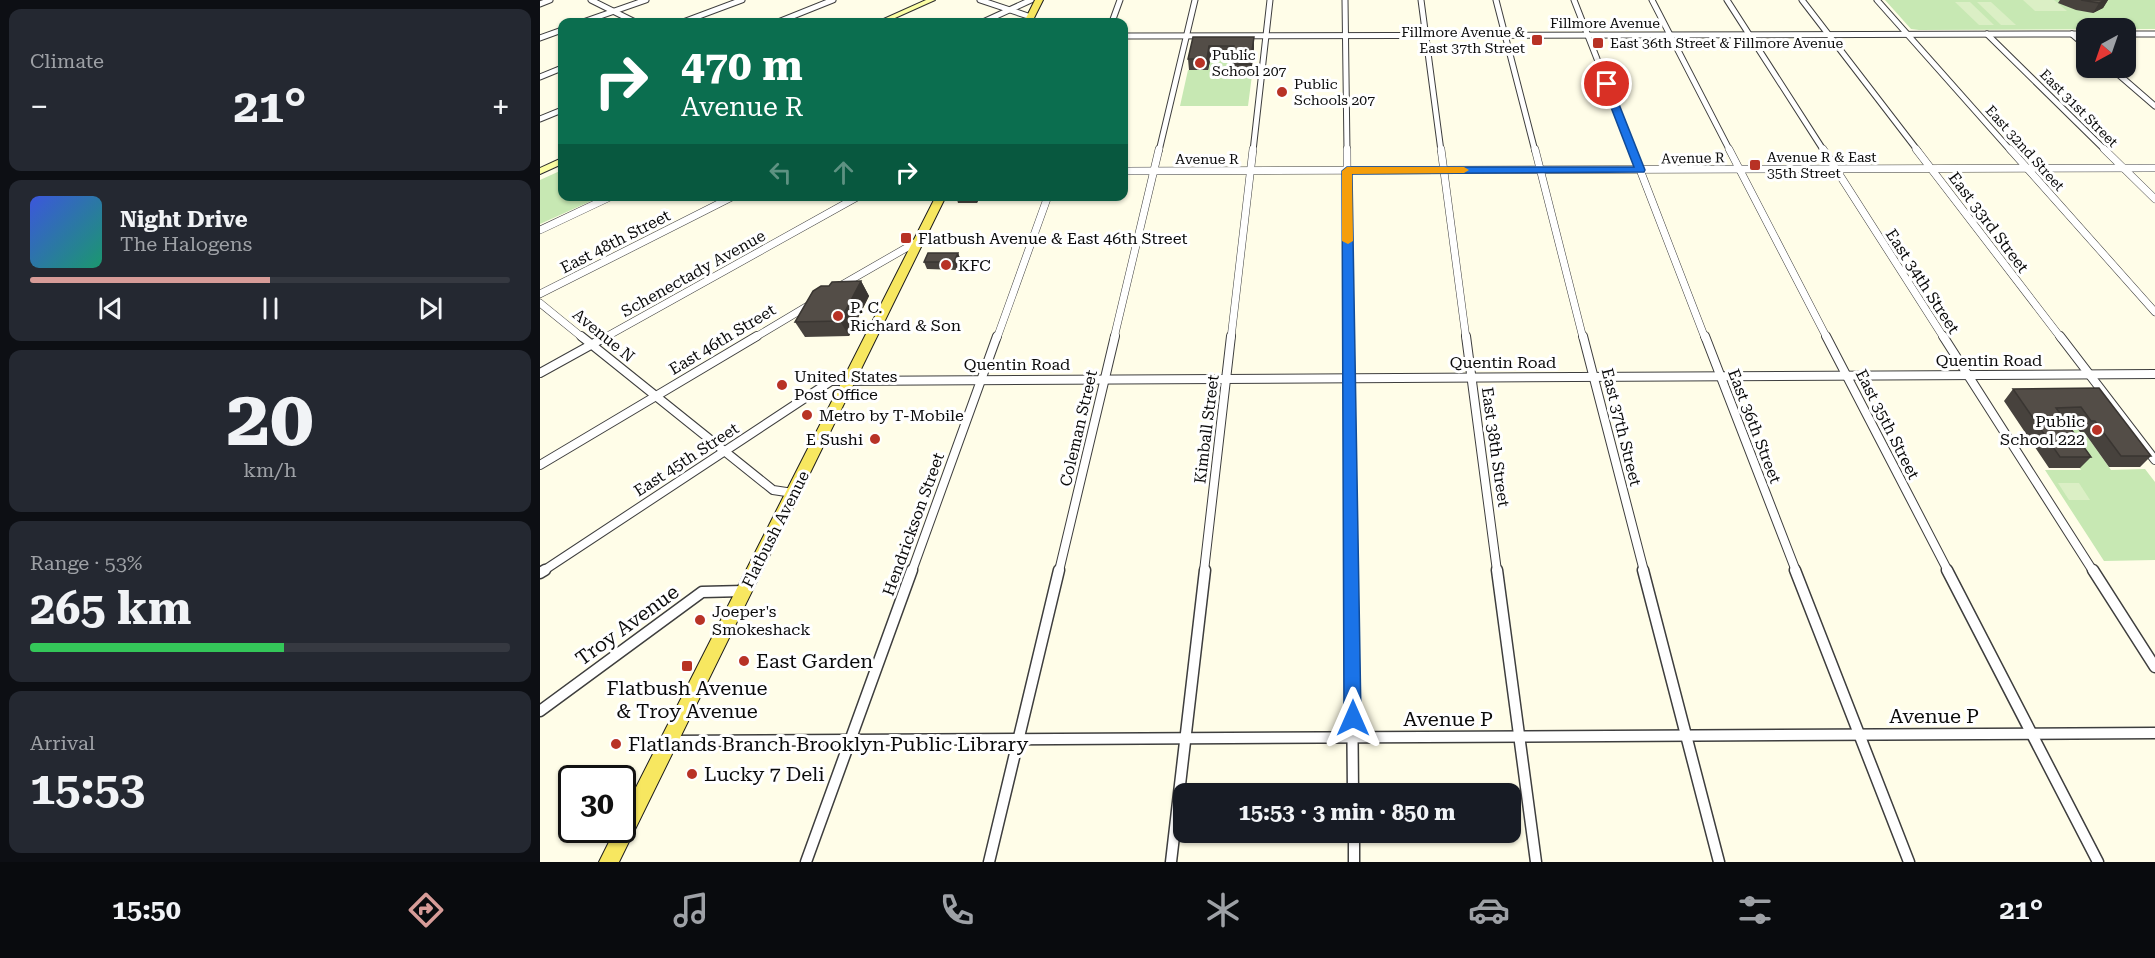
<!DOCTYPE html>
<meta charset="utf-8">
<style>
:root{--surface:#171b24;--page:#242831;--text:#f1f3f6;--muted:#9ea1a6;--line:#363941;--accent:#d79c98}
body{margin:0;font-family:"Roboto Serif",serif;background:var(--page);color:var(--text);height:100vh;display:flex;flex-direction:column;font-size:22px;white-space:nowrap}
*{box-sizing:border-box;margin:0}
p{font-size:20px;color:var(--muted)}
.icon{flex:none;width:33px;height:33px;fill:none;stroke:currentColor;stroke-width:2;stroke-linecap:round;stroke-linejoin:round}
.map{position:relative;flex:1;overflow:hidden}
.side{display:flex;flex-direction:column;gap:9px;padding:9px;background:#0d0f14;width:540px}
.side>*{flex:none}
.top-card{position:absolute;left:18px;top:18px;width:570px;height:183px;border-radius:12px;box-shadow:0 2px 4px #0004;background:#0b6e4f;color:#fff;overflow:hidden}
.needle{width:39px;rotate:220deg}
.buttons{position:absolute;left:1536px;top:18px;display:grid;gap:12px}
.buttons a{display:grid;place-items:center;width:60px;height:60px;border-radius:12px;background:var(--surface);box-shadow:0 2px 4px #0004;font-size:30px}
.speed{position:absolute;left:18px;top:765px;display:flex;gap:12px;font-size:30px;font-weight:700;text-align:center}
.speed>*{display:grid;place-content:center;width:78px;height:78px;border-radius:50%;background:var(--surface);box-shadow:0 2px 4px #0004;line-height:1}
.speed .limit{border:3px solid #111;border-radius:9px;background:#fff;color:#111}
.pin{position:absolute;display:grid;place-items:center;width:51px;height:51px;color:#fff;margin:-26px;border:3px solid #fff;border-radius:50%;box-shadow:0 2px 6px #0007}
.me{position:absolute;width:66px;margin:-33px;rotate:0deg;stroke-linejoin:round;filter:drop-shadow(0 0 4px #0008)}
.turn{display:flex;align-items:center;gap:21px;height:126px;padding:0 24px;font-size:27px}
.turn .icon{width:78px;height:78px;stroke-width:2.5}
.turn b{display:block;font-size:42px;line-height:51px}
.lanes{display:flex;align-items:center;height:57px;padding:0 24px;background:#0003;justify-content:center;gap:30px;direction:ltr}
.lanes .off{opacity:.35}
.big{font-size:45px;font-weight:700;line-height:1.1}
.side .widget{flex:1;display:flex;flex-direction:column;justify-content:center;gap:9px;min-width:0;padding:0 21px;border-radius:12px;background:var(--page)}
.side .dial{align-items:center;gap:0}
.dial b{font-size:78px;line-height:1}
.song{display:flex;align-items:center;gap:18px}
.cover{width:72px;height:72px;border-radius:9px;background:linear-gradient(135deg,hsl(230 70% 55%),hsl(160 70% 35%))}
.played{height:6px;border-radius:3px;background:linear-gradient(90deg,var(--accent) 50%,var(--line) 50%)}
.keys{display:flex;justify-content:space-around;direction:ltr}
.heat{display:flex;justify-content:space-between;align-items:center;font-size:33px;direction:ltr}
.charge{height:9px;border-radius:4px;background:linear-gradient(90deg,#34c759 53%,var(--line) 0)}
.trip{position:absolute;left:633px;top:783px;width:348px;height:60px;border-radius:12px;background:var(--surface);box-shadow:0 2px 4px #0004;font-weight:700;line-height:60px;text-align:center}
.menu{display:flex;height:96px;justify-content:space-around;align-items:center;background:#090b0e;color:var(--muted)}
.menu .icon{width:42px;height:42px}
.menu .active{color:var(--accent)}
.menu b{font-size:27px;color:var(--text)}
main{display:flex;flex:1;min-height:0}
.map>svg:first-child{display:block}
.green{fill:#c7e8b3}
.pitch{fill:#dbefc5}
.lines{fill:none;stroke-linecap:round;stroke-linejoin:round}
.minor-far3-casing{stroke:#3e3e3e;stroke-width:7}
.minor-far2-casing{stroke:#3e3e3e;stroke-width:8}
.minor-far1-casing{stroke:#3e3e3e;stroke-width:10}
.minor-casing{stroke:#3e3e3e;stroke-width:13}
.secondary-casing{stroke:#2d2d2d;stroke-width:2}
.primary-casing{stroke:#1c1c1c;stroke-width:2}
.minor-far3{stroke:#fff;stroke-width:5}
.minor-far2{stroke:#fff;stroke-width:7}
.minor-far1{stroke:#fff;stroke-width:8}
.minor{stroke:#fff;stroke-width:10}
.secondary{fill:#fcfea4;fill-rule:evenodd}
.primary{fill:#f7e760;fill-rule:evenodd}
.wall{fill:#47423d}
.shaded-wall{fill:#3a3632}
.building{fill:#534d47;stroke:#3a3632;stroke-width:1.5}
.route{fill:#1a73e8;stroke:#114b97;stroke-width:1.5}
.slow{fill:#f59e0b}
.poi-dot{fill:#b83225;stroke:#fff;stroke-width:2}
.labels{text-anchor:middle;stroke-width:6;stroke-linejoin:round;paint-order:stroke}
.far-street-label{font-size:14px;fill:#0b0b0b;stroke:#fff}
.far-poi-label{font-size:14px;fill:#0b0b0b;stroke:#fff;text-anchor:start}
.street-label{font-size:16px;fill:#0b0b0b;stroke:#fff}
.poi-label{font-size:16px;fill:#0b0b0b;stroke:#fff;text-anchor:start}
.near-street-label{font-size:20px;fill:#0b0b0b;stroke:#fff}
.near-poi-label{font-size:20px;fill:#0b0b0b;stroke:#fff;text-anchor:start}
</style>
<main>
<section class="side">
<div class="widget"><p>Climate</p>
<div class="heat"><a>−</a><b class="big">21°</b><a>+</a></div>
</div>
<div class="widget">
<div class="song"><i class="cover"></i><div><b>Night Drive</b><p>The Halogens</p></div></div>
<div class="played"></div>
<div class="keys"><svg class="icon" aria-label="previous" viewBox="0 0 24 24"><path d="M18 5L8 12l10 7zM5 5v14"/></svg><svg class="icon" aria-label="pause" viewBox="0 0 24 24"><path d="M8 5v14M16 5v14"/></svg><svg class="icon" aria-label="next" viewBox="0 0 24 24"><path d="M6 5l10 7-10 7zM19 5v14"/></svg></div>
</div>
<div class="widget dial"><b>20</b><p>km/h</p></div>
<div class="widget"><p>Range · 53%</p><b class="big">265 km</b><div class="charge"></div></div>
<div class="widget"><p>Arrival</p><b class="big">15:53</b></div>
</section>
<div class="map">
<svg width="1615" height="862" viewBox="0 0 1615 862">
<rect width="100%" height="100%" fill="#fffde8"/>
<g class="green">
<path d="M1345 0H1615V29L1379 30 1371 29Z"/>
<path d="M671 57H695L692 75H712L708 106H640L648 70H668Z"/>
<path d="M22 170V196L60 197 0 224V180Z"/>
<path d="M1513 429H1538L1540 432H1544L1571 470 1605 469 1615 482V560L1564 561 1505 470H1541Z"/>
</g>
<g class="pitch">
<path d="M1483 0H1514L1527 11H1495Z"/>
<path d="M1415 2H1430L1454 25H1439Z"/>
<path d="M1437 2H1451L1476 25H1461Z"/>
<path d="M1518 483H1539L1550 500H1529Z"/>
</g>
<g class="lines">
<g class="minor-far3-casing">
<g id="minor-far3">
<path d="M51 0 95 22"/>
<path d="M440 0 491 17"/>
<path d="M805 0 807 151"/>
<path d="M881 0 901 151"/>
<path d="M956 0 995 151"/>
<path d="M1034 0 1093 151"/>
<path d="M1112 0 1190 151"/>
<path d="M1187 0 1284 151"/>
<path d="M1262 0 1378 151"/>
<path d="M1337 0 1471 151"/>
<path d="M0 4 10 0"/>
<path d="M43 22 106 0"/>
<path d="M143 22 202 0"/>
<path d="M238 22 293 0"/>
<path d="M443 22 491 0"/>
<path d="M572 22 580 0"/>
<path d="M1447 34 1566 151"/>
<path d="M1532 34 1546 46"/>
<path d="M1586 34H1615"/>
<path d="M584 36 1546 34"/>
<path d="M0 38 22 30"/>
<path d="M1571 68 1615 106"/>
<path d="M0 77 22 68"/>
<path d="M0 119 22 110"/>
<path d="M619 151 655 0"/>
<path d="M713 151 730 0"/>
</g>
</g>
<g class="minor-far2-casing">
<g id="minor-far2">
<path d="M807 149 808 338"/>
<path d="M901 149 926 338"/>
<path d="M995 149 1043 338"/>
<path d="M1092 149 1165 338"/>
<path d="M1189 149 1287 338"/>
<path d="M1283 149 1404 338"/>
<path d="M1376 149 1521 338"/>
<path d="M1470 149 1615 312"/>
<path d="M1564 149 1615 199"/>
<path d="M584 171 1615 168"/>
<path d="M0 230 72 196"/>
<path d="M300 286 380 240"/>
<path d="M0 294 194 196"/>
<path d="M0 303 43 338"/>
<path d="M64 338 319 196"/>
<path d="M214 338 271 304"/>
<path d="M457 338 508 196"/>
<path d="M574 338 619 149"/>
<path d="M691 338 713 149"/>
</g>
</g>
<g class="minor-far1-casing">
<g id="minor-far1">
<path d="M41 336 233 490 253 493"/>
<path d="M808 336 811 571"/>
<path d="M926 336 957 571"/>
<path d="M1043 336 1104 571"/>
<path d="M1165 336 1256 571"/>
<path d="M1286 336 1408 571"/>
<path d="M1403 336 1553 571"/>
<path d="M1520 336 1615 460"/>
<path d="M0 373 67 336"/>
<path d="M0 465 217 336"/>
<path d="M3 571 291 381 1615 374"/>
<path d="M372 571 457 336"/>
<path d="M519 571 575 336"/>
<path d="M664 571 691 336"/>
</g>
</g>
<g class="minor-casing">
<g id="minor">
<path d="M811 570 813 794"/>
<path d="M957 570 996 862"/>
<path d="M1103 570 1179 862"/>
<path d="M1255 570 1369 862"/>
<path d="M1407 570 1558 862"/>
<path d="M1553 570 1615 667"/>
<path d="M0 573 5 570"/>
<path d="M0 711 162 592 204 591"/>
<path d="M129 741 1615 733"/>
<path d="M814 832V862"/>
<path d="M266 862 372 570"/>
<path d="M449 862 519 570"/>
<path d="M631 862 665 570"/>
</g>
</g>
<g class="secondary-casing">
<g id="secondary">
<path d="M386 0H395L346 22H337Z"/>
<path d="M22 158V164L0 174V168Z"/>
</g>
</g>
<g class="primary-casing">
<g id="primary">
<path d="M495 0H503L492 22H484Z"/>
<path d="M396 196H406L79 862H59L75 830H82V815Z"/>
</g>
</g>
<use href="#minor-far3" class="minor-far3"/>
<use href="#minor-far2" class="minor-far2"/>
<use href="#minor-far1" class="minor-far1"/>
<use href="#minor" class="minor"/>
<use href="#secondary" class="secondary"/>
<use href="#primary" class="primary"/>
</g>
<g class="wall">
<path d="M1520 0H1568L1563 8 1553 13 1536 10 1518 3Z"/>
<path d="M653 37H714V48L711 75H692L691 64 692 57H671L668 70H649L648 59Z"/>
<path d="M416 196H440L437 203H418Z"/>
<path d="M418 253 421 261 417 270 387 269 384 262Z"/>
<path d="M321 281 329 296 309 336 265 337 255 322 289 286Z"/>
<path d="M1559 388 1611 456 1600 467H1569L1544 432H1540L1531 419H1524L1551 457 1540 468H1509L1464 401 1473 389Z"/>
</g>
<g class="shaded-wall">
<path d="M1565 0H1568L1563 8 1553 13 1559 3Z"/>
<path d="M714 37V48L711 75 710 64Z"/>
<path d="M669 46 671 57 668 70 667 59Z"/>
<path d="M435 196H440L437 203Z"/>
<path d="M418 253 421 261 417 270 414 262Z"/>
<path d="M321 281 329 296 309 336 300 321Z"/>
</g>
<g class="building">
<path d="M1541 0H1565L1559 3Z"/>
<path d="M653 37H714L710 64H691L694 46H669L667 59H648Z"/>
<path d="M388 253H418L414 262H384Z"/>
<path d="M321 281 300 321 255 322 273 291 281 286H289L292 282Z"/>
<path d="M1559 388 1611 456H1581L1555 421H1551L1541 407 1516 408 1551 457H1520L1473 389Z"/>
</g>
<path class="route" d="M1064 83 1071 84 1105 170 1104 172 812 174 821 718 819 724 813 727 806 724 804 718 802 171 807 167H1094L1062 84Z"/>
<path class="slow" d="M807 167H924L929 170 924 173 812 174 813 241 808 244 802 241V171Z"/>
<g class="poi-dot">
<rect x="991" y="34" width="12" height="12" rx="3"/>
<rect x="1052" y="37" width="12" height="12" rx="3"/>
<circle cx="660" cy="63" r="6"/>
<circle cx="742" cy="92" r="6"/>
<rect x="1209" y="159" width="12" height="12" rx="3"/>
<rect x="360" y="232" width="12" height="12" rx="3"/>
<circle cx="406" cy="265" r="6"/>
<circle cx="298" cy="316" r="6"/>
<circle cx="242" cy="385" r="6"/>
<circle cx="267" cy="415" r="6"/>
<circle cx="1557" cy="430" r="6"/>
<circle cx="335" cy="439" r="6"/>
<circle cx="160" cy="620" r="6"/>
<circle cx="204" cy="661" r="6"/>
<rect x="141" y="660" width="12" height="12" rx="3"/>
<circle cx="76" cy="744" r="6"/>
<circle cx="152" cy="774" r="6"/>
</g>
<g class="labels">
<g class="far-street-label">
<text x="1065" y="28">Fillmore Avenue</text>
<text transform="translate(1539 108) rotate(45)" y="5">East 31st Street</text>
<text transform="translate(1485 148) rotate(48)" y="5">East 32nd Street</text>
<text transform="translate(1153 158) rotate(-1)" y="5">Avenue R</text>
<text x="667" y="164">Avenue R</text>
</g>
<g class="far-poi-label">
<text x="985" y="37" text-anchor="end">Fillmore Avenue &amp;<tspan x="985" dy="16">East 37th Street</tspan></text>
<text x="1070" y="48">East 36th Street &amp; Fillmore Avenue</text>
<text x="672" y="60">Public<tspan x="672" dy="16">School 207</tspan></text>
<text x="754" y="89">Public<tspan x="754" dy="16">Schools 207</tspan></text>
<text x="1227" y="162">Avenue R &amp; East<tspan x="1227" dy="16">35th Street</tspan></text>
</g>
<g class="street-label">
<text transform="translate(1449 222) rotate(53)" y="6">East 33rd Street</text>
<text transform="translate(75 241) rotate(-27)" y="6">East 48th Street</text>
<text transform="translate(153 273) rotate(-29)" y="6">Schenectady Avenue</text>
<text transform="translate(1383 281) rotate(57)" y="6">East 34th Street</text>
<text transform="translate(64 335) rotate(39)" y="6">Avenue N</text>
<text transform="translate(182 339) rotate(-31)" y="6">East 46th Street</text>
<text x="1449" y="366">Quentin Road</text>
<text x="963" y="368">Quentin Road</text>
<text x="477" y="370">Quentin Road</text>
<text transform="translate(1348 424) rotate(63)" y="6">East 35th Street</text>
<text transform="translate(1215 426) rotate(69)" y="6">East 36th Street</text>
<text transform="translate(1082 427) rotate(76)" y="6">East 37th Street</text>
<text transform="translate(538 428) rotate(-77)" y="6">Coleman Street</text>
<text transform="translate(666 429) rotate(-83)" y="6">Kimball Street</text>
<text transform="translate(956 447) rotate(82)" y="6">East 38th Street</text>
<text transform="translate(146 459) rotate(-33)" y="6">East 45th Street</text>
<text transform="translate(373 524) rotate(-70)" y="6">Hendrickson Street</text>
<text transform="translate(235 529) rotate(-63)" y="6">Flatbush Avenue</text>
</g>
<g class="poi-label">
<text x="378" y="244">Flatbush Avenue &amp; East 46th Street</text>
<text x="418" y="271">KFC</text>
<text x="310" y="313">P. C.<tspan x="310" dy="18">Richard &amp; Son</tspan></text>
<text x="254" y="382">United States<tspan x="254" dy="18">Post Office</tspan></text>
<text x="279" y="421">Metro by T-Mobile</text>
<text x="1545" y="427" text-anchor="end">Public<tspan x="1545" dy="18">School 222</tspan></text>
<text x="323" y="445" text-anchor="end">E Sushi</text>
<text x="172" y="617">Joeper's<tspan x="172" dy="18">Smokeshack</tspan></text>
</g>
<g class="near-street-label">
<text transform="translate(87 625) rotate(-36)" y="7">Troy Avenue</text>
<text x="1394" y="723">Avenue P</text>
<text x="908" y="726">Avenue P</text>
</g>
<g class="near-poi-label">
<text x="216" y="668">East Garden</text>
<text x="147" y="695" text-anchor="middle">Flatbush Avenue<tspan x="147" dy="23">&amp; Troy Avenue</tspan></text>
<text x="88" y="751">Flatlands Branch Brooklyn Public Library</text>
<text x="164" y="781">Lucky 7 Deli</text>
</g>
</g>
</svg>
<div class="buttons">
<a><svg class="needle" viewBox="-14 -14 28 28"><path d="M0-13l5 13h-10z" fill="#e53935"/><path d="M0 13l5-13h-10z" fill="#9ea1a6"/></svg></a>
</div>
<div class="speed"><div class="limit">30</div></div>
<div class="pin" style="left:1067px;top:84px;background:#d93025"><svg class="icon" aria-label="arrive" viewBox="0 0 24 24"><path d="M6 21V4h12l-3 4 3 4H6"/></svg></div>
<svg class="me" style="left:813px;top:718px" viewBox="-20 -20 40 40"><path d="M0-17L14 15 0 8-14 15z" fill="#1a73e8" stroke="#fff" stroke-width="4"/></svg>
<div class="trip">15:53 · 3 min · 850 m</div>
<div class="top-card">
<div class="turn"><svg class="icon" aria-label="right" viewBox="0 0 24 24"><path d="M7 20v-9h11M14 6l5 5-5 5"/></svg><div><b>470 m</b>Avenue R</div></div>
<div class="lanes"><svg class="icon off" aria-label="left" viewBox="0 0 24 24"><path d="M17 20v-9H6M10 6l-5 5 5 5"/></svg><svg class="icon off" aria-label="ahead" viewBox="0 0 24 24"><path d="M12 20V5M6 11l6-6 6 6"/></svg><svg class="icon" aria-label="right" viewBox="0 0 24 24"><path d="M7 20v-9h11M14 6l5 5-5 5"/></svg></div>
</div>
</div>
</main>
<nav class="menu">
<b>15:50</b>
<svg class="icon active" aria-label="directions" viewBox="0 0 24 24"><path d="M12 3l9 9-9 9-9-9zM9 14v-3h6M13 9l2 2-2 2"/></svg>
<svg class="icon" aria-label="music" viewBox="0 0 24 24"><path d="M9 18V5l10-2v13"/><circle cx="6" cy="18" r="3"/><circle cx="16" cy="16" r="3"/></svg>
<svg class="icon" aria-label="phone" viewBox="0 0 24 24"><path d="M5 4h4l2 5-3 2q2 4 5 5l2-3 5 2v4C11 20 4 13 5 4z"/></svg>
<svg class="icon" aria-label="climate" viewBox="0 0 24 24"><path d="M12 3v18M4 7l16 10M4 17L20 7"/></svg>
<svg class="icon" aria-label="car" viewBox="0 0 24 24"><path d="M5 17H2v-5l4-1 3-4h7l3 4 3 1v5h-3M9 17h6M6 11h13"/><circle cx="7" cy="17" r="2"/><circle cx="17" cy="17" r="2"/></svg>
<svg class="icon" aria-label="filters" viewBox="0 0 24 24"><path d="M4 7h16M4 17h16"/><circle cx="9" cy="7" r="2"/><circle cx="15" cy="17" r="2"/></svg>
<b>21°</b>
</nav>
